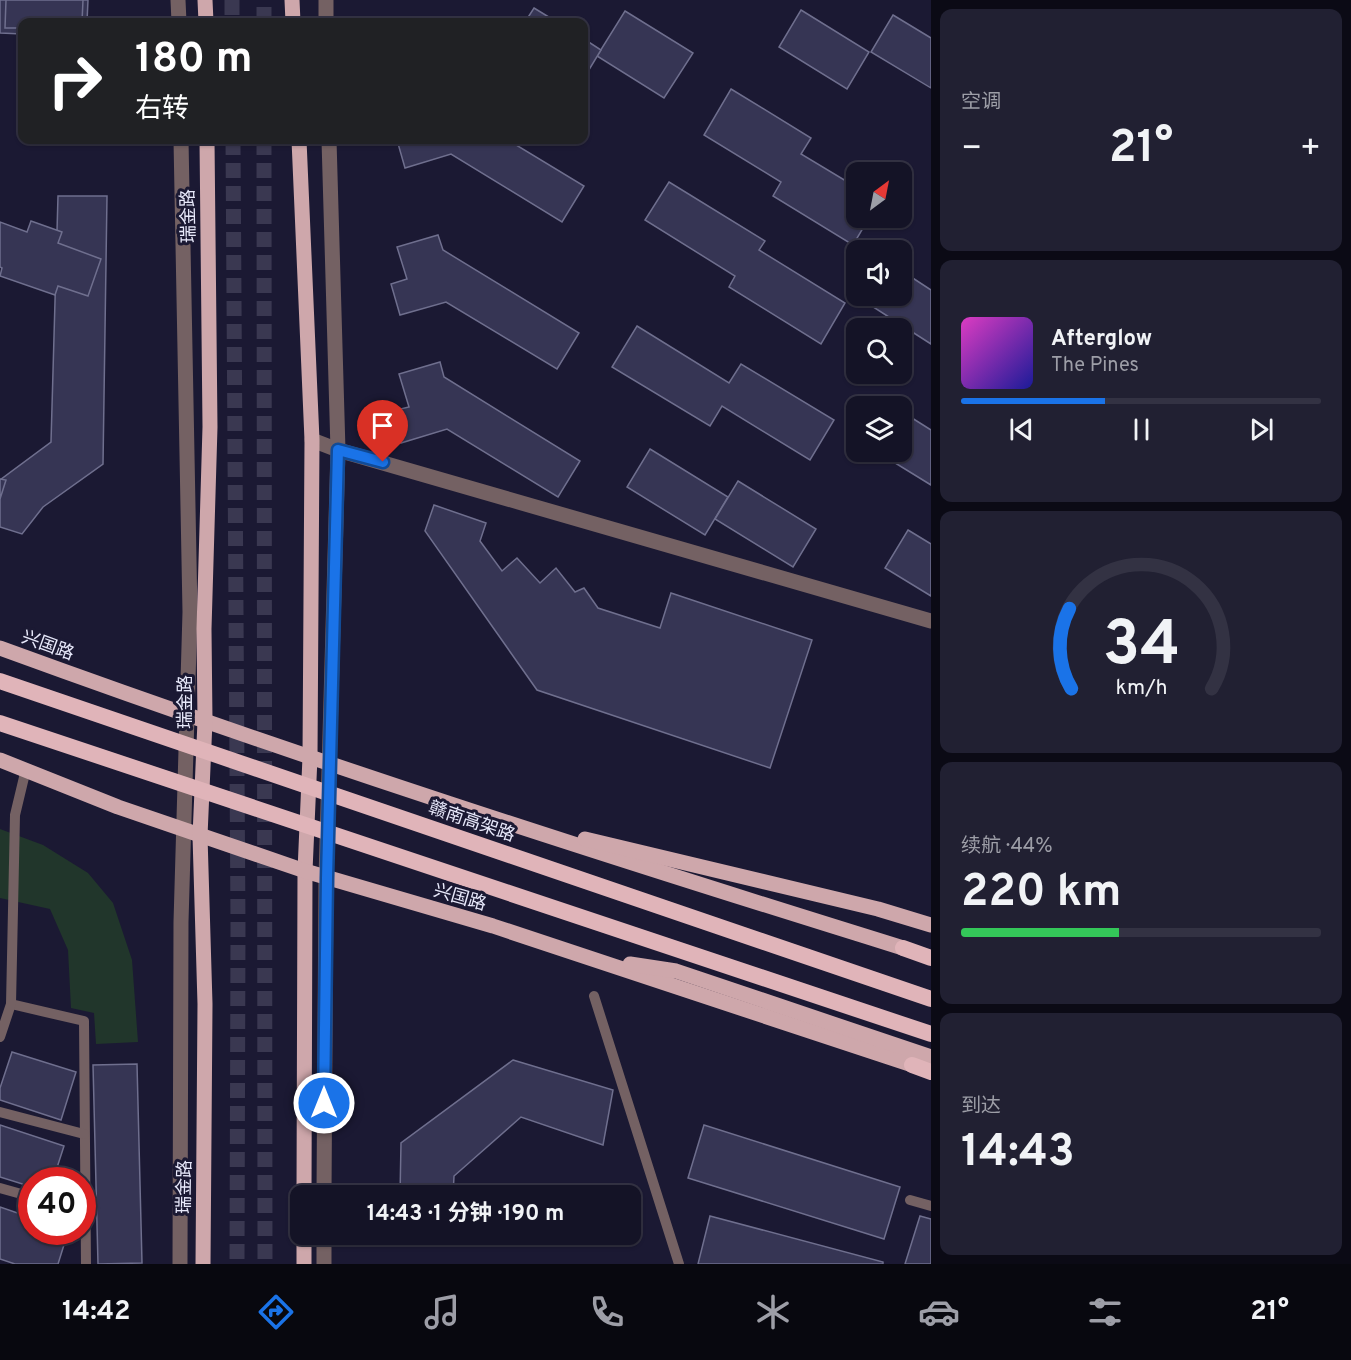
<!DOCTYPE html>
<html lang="zh">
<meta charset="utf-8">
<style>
:root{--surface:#141326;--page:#212032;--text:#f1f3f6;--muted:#9d9ea7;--line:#333243;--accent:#1a73e8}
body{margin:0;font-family:Overpass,"Noto Sans SC",sans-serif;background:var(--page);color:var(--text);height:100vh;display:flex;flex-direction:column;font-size:22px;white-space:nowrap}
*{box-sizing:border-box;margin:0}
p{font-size:20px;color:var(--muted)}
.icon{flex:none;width:33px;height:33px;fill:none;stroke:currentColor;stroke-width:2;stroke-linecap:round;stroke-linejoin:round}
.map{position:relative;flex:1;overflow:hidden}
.panel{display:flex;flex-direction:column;gap:9px;padding:9px;background:#0b0a15;width:420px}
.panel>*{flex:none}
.banner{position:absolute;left:18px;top:18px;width:570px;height:126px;border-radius:12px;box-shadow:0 2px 4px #0004,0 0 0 2px var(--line);background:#202124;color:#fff;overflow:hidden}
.needle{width:39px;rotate:32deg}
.buttons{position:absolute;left:846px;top:162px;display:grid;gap:12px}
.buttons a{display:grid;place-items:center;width:66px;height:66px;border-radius:12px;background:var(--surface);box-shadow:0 2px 4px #0004,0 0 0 2px var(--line);font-size:30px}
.speed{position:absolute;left:18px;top:1167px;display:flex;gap:12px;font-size:30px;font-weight:700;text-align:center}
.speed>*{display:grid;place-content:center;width:78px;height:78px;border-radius:50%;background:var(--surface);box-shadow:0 2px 4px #0004,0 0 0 2px var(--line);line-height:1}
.speed .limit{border:9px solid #d22;background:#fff;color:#111}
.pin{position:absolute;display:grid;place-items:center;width:51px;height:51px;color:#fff;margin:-62px -26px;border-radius:50% 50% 50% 0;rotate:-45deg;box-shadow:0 0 6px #0007}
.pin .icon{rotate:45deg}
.me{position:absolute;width:66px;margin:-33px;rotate:0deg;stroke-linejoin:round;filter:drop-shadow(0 0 4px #0008)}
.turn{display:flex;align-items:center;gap:21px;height:126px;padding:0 18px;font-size:27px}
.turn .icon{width:78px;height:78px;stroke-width:2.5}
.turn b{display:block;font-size:42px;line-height:51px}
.big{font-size:45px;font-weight:700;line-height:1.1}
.panel .card{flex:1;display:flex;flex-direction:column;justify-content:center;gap:9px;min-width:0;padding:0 21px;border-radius:12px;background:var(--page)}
.panel .dial{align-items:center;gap:0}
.dial svg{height:156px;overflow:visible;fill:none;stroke:var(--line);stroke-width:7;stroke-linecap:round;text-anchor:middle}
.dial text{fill:var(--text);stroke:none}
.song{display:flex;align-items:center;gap:18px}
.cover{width:72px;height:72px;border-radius:9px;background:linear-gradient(135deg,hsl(310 70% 55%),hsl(240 70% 35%))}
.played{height:6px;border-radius:3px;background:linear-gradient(90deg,var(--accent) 40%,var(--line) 40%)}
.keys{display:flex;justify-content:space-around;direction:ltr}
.heat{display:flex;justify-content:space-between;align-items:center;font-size:33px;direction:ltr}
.charge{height:9px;border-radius:4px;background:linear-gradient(90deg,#34c759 44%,var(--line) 0)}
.trip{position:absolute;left:290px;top:1185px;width:351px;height:60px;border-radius:12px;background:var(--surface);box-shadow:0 2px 4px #0004,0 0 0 2px var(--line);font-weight:700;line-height:60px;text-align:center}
.dock{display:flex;height:96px;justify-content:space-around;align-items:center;background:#08080f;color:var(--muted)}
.dock .icon{width:42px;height:42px}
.dock .current{color:var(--accent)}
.dock b{font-size:27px;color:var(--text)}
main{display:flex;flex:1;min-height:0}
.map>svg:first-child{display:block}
.green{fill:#21362b}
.building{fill:#363554;stroke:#6f6f8e;stroke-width:1.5}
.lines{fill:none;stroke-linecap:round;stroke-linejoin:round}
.primary-tunnel{stroke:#3a3851;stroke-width:15;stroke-dasharray:15 8;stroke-linecap:butt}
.service{stroke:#746163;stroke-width:10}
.minor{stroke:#746163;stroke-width:15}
.tertiary{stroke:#746163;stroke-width:15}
.primary{stroke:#cea7ab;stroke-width:15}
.trunk{stroke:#e0b4b9;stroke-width:16}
.trunk-bridge{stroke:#e0b4b9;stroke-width:16}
.route-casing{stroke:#114b97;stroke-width:15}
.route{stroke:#1a73e8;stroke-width:10}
.labels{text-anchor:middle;stroke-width:6;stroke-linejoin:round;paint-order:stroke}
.street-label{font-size:18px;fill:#e8e9fb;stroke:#1b1933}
</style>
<main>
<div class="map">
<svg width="931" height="1264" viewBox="0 0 931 1264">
<rect width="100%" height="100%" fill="#1b1933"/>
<path class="green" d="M0 829 43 845 88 873 113 903 132 960 138 1042 96 1044 94 1013 71 1008 68 950 50 909 0 898Z"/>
<g class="building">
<path d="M0 0H88L87 22H22V34L0 33Z"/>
<path d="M6 0H83L82 22H22V28H5Z"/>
<path d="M534 8 557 22H525Z"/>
<path d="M801 10 869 52 847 89 779 47Z"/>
<path d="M625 11 693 53 664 98 597 56Z"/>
<path d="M893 15 931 38V88L871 52Z"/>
<path d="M584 39 601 50 584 78Z"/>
<path d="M731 89 811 138 801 154 856 187V218H869L853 245 773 196 781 182 704 135Z"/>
<path d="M397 140H508L584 186 562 222 451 154 405 168Z"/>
<path d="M669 182 765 241 759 250 845 303 821 344 729 287 735 276 645 220Z"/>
<path d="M58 196H107L103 464 43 507 22 534 0 527V480L51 442Z"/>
<path d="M31 221 62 232 58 243 101 259 88 296 58 286 55 295 0 276 2 268 0 267V222L27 232Z"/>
<path d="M438 235 443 250 579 333 557 369 446 302 400 315 391 284 407 279 397 247Z"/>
<path d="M902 271 931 290V344L867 303 871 296H902Z"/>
<path d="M637 326 729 383 741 364 834 420 810 460 722 406 710 426 612 367Z"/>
<path d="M440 362 444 377 580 461 558 497 447 429 401 443 392 411 409 407 399 374Z"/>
<path d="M912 418 931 430V485L887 458 891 452H902V434Z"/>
<path d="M650 449 728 497 705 535 627 487Z"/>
<path d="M0 479 6 480 0 499Z"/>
<path d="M738 481 816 529 793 567 715 519Z"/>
<path d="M434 505 486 523 480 541 502 571 517 558 540 583 556 568 575 592 584 588 598 608 660 628 671 593 812 640 770 768 537 690 425 531Z"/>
<path d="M908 530 931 544V596L885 568Z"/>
<path d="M12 1052 76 1072 61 1120 0 1100V1088Z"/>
<path d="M513 1060 613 1090 603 1145 521 1117 454 1176 453 1196H400L401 1143Z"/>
<path d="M137 1064 142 1263 98 1264 93 1065Z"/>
<path d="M0 1125 64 1146 53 1180H32V1187L0 1177Z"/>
<path d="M704 1125 900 1187 884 1239 688 1178Z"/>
<path d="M0 1207 32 1218V1232H68L58 1264H15L0 1259Z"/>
<path d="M710 1216 883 1262V1264H698Z"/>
<path d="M920 1216 931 1219V1264H905Z"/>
</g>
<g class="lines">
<g class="primary-tunnel">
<path d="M232 0V22"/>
<path d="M264 22V0"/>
<path d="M233 140 238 926 237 1264"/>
<path d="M264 140 265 1264"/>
</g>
<g class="service">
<path d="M594 996 679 1264"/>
<path d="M11 1004 84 1021 86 1264"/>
<path d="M0 1037 11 1004 15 815 26 769"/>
<path d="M0 1112 84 1134"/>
<path d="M0 1188 32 1197"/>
<path d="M910 1200 931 1206"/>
</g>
<path class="minor" d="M312 440 338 450 931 621"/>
<g class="tertiary">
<path d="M178 0 179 22"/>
<path d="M326 0V22"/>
<path d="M324 1196 326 878 338 450 329 140"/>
<path d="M180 1264 181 922 190 612 181 140"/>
<path d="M324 1264V1234"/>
</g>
<g class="primary">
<path d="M205 0 206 22"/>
<path d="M292 0 293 22"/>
<path d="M299 140 312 440 310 757 305 871 304 1196"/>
<path d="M0 648C298 757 600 854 903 948"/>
<path d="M0 760 118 807 305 871 493 926 912 1065"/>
<path d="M585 839 878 909 931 925"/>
<path d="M630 964 676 971 931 1057"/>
<path d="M203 1264 205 1004 200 836 205 721 204 629 210 427 207 140"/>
<path d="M304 1264V1234"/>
</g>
<g class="trunk">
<path d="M903 948 931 958"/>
<path d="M912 1065 931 1072"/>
</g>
<g class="trunk-bridge">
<path d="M0 681 931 999"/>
<path d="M0 723 931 1034"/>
</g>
</g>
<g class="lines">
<g class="route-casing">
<path id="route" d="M324 1103 327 878 338 450 383 462"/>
</g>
<use href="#route" class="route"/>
</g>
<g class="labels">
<g class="street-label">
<text transform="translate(188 216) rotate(-91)" y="6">瑞金路</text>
<text transform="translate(48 645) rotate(20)" y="6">兴国路</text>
<text transform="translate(185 702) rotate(-90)" y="6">瑞金路</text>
<text transform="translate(472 821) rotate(19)" y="6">赣南高架路</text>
<text transform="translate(460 897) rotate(16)" y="6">兴国路</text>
<text transform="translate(184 1187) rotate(-89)" y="6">瑞金路</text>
</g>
</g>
</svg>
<div class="buttons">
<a><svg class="needle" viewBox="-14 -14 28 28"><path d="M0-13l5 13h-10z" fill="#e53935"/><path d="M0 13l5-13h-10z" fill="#9d9ea7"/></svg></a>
<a><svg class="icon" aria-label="sound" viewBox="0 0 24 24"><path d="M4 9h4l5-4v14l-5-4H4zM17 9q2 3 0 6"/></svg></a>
<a><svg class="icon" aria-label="search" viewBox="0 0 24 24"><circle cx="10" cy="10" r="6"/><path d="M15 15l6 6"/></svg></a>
<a><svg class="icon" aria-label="layers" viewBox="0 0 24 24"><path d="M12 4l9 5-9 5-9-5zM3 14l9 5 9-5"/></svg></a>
</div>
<div class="speed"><div class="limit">40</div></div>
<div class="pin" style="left:383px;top:462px;background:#d93025"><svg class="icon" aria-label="arrive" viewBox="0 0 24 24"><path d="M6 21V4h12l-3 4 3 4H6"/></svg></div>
<svg class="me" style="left:324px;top:1103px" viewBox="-20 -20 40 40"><circle r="17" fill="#1a73e8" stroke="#fff" stroke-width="3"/><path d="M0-11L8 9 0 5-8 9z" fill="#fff"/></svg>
<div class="trip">14:43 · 1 分钟 · 190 m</div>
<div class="banner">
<div class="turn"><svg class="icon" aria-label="right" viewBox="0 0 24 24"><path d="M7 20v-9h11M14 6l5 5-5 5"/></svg><div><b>180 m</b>右转</div></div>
</div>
</div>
<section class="panel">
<div class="card"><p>空调</p>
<div class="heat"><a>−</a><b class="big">21°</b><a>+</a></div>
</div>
<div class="card">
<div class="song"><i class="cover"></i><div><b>Afterglow</b><p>The Pines</p></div></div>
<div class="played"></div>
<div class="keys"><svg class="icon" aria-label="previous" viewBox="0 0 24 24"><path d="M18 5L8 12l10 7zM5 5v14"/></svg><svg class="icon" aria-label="pause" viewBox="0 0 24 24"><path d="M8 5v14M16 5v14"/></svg><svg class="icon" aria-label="next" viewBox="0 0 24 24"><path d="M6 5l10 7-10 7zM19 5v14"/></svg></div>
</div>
<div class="card dial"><svg viewBox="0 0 100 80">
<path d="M14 69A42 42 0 1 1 86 69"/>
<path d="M14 69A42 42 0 0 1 13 28" stroke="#1a73e8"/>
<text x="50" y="56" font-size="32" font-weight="700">34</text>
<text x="50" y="72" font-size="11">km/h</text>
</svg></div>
<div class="card"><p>续航 · 44%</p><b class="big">220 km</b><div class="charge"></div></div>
<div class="card"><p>到达</p><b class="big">14:43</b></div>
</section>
</main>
<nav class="dock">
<b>14:42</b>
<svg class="icon current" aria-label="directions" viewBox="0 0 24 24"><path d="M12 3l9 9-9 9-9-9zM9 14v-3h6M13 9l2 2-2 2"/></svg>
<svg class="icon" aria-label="music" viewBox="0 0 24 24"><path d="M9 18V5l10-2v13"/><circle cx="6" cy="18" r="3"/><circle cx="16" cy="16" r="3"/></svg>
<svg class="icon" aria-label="phone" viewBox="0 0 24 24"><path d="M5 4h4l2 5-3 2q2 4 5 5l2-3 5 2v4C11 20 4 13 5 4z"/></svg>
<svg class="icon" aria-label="climate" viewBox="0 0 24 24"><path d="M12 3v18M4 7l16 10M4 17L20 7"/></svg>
<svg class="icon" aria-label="car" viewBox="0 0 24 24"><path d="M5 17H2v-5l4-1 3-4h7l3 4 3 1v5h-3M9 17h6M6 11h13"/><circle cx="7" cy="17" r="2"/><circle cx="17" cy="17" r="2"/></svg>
<svg class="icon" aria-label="filters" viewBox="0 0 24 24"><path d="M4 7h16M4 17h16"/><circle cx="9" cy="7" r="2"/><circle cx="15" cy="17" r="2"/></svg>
<b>21°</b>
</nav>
